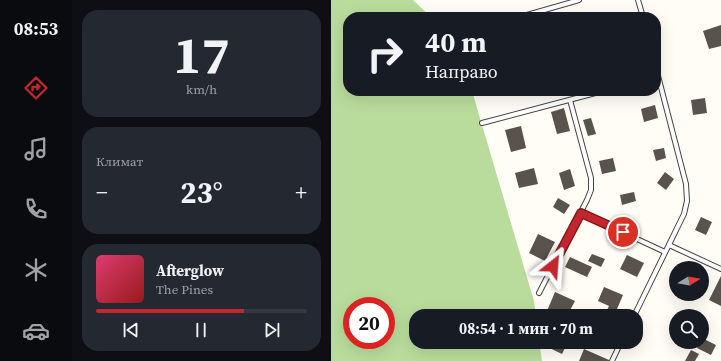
<!DOCTYPE html>
<html lang="ru">
<meta charset="utf-8">
<style>
:root{--surface:#171b24;--page:#242831;--text:#f1f3f6;--muted:#9ea1a6;--line:#363941;--accent:#c4262e}
body{margin:0;font-family:"Source Serif 4",serif;background:var(--page);color:var(--text);height:100vh;display:flex;flex-direction:column;font-size:15px;white-space:nowrap}
*{box-sizing:border-box;margin:0}
p{font-size:13px;color:var(--muted)}
.icon{flex:none;width:22px;height:22px;fill:none;stroke:currentColor;stroke-width:2;stroke-linecap:round;stroke-linejoin:round}
.map{position:relative;flex:1;overflow:hidden}
.drawer{display:flex;flex-direction:column;gap:10px;padding:10px;background:#0d0f14;width:259px}
.drawer>*{flex:none}
.top-card{position:absolute;left:12px;top:12px;width:318px;height:84px;border-radius:16px;box-shadow:0 4px 16px #0002;background:#171b24;color:var(--text);overflow:hidden}
.needle{width:26px;rotate:79deg}
.buttons{position:absolute;left:338px;top:261px;display:grid;gap:8px}
.buttons a{display:grid;place-items:center;width:40px;height:40px;border-radius:50%;background:var(--surface);box-shadow:0 4px 16px #0002;font-size:20px}
.speed{position:absolute;left:12px;top:297px;display:flex;gap:8px;font-size:20px;font-weight:700;text-align:center}
.speed>*{display:grid;place-content:center;width:52px;height:52px;border-radius:50%;background:var(--surface);box-shadow:0 4px 16px #0002;line-height:1}
.speed .limit{border:6px solid #d22;background:#fff;color:#111}
.pin{position:absolute;display:grid;place-items:center;width:34px;height:34px;color:#fff;margin:-17px;border:2px solid #fff;border-radius:50%;box-shadow:0 1px 4px #0007}
.me{position:absolute;width:44px;margin:-22px;rotate:28deg;stroke-linejoin:round;filter:drop-shadow(0 0 3px #0008)}
.turn{display:flex;align-items:center;gap:14px;height:84px;padding:0 16px;font-size:18px}
.turn .icon{width:52px;height:52px;stroke-width:2.5}
.turn b{display:block;font-size:28px;line-height:34px}
.big{font-size:30px;font-weight:700;line-height:1.1}
.drawer .tile{flex:1;display:flex;flex-direction:column;justify-content:center;gap:6px;min-width:0;padding:0 14px;border-radius:16px;background:var(--page)}
.drawer .dial{align-items:center;gap:0}
.dial b{font-size:52px;line-height:1}
.song{display:flex;align-items:center;gap:12px}
.cover{width:48px;height:48px;border-radius:6px;background:linear-gradient(135deg,hsl(340 70% 55%),hsl(0 70% 35%))}
.played{height:4px;border-radius:2px;background:linear-gradient(90deg,var(--accent) 70%,var(--line) 70%)}
.keys{display:flex;justify-content:space-around;direction:ltr}
.heat{display:flex;justify-content:space-between;align-items:center;font-size:22px;direction:ltr}
.trip{position:absolute;left:78px;top:309px;width:234px;height:40px;border-radius:16px;background:var(--surface);box-shadow:0 4px 16px #0002;font-weight:700;line-height:40px;text-align:center}
main{display:flex;flex:1;min-height:0}
.tab-bar{display:flex;flex-direction:column;width:72px;justify-content:space-around;align-items:center;background:#090b0e;color:var(--muted)}
.tab-bar .icon{width:28px;height:28px}
.tab-bar .active{color:var(--accent)}
.tab-bar b{font-size:18px;color:var(--text)}
.map>svg:first-child{display:block}
.forest{fill:#b9dc9c;fill-rule:evenodd}
.building{fill:#5a524d}
.lines{fill:none;stroke-linecap:round;stroke-linejoin:round}
.service-casing{stroke:#444;stroke-width:6}
.service{stroke:#fff;stroke-width:4}
.route-casing{stroke:#7f191e;stroke-width:10}
.route{stroke:#c4262e;stroke-width:7}
</style>
<main>
<nav class="tab-bar">
<b>08:53</b>
<svg class="icon active" aria-label="directions" viewBox="0 0 24 24"><path d="M12 3l9 9-9 9-9-9zM9 14v-3h6M13 9l2 2-2 2"/></svg>
<svg class="icon" aria-label="music" viewBox="0 0 24 24"><path d="M9 18V5l10-2v13"/><circle cx="6" cy="18" r="3"/><circle cx="16" cy="16" r="3"/></svg>
<svg class="icon" aria-label="phone" viewBox="0 0 24 24"><path d="M5 4h4l2 5-3 2q2 4 5 5l2-3 5 2v4C11 20 4 13 5 4z"/></svg>
<svg class="icon" aria-label="climate" viewBox="0 0 24 24"><path d="M12 3v18M4 7l16 10M4 17L20 7"/></svg>
<svg class="icon" aria-label="car" viewBox="0 0 24 24"><path d="M5 17H2v-5l4-1 3-4h7l3 4 3 1v5h-3M9 17h6M6 11h13"/><circle cx="7" cy="17" r="2"/><circle cx="17" cy="17" r="2"/></svg>
</nav>
<section class="drawer">
<div class="tile dial"><b>17</b><p>km/h</p></div>
<div class="tile"><p>Климат</p>
<div class="heat"><a>−</a><b class="big">23°</b><a>+</a></div>
</div>
<div class="tile">
<div class="song"><i class="cover"></i><div><b>Afterglow</b><p>The Pines</p></div></div>
<div class="played"></div>
<div class="keys"><svg class="icon" aria-label="previous" viewBox="0 0 24 24"><path d="M18 5L8 12l10 7zM5 5v14"/></svg><svg class="icon" aria-label="pause" viewBox="0 0 24 24"><path d="M8 5v14M16 5v14"/></svg><svg class="icon" aria-label="next" viewBox="0 0 24 24"><path d="M6 5l10 7-10 7zM19 5v14"/></svg></div>
</div>
</section>
<div class="map">
<svg width="390" height="361" viewBox="0 0 390 361">
<rect width="100%" height="100%" fill="#fffdf5"/>
<path class="forest" d="M0 0H82L100 17H17V91H141L203 301 205 316H85V342H208L211 361H0ZM21 306H55V340H21Z"/>
<g class="building">
<path d="M390 25V46L378 49 372 31Z"/>
<path d="M374 98 376 113 362 115 360 100Z"/>
<path d="M324 105 327 118 313 122 310 109Z"/>
<path d="M233 108 239 131 226 134 220 112Z"/>
<path d="M260 118 265 134 257 136 252 120Z"/>
<path d="M190 126 195 148 180 152 174 130Z"/>
<path d="M333 148 335 158 325 161 322 150Z"/>
<path d="M282 158 285 171 271 174 268 161Z"/>
<path d="M203 168 207 184 188 188 184 173Z"/>
<path d="M239 169 244 186 233 190 228 173Z"/>
<path d="M334 172 343 179 335 190 326 183Z"/>
<path d="M303 192 305 201 291 205 289 195Z"/>
<path d="M227 198 239 205 233 214 222 207Z"/>
<path d="M370 217 381 222 375 235 364 230Z"/>
<path d="M207 234 224 242 214 261 198 253Z"/>
<path d="M261 254 274 259 270 267 257 261Z"/>
<path d="M296 255 313 263 306 277 289 269Z"/>
<path d="M239 257 261 267 256 277 234 267Z"/>
<path d="M390 276V306L378 300Z"/>
<path d="M273 287 292 295 283 316H273L278 306 267 301Z"/>
<path d="M224 292 244 301 236 316H227L216 311Z"/>
<path d="M371 338 385 345 380 355 366 348 369 342H371Z"/>
<path d="M206 342H237L231 354Z"/>
<path d="M253 349 278 360V361H248Z"/>
<path d="M360 350 368 354 364 361H354Z"/>
</g>
<g class="lines">
<g class="service-casing">
<g id="service">
<path d="M307 0 312 17"/>
<path d="M189 17 248 0"/>
<path d="M151 123 272 91"/>
<path d="M250 213 334 252"/>
<path d="M338 245 390 269"/>
<path d="M208 293 256 200 260 190V178L239 100"/>
<path d="M303 316 353 214 356 201 355 184 325 68"/>
<path d="M281 361 290 342"/>
</g>
</g>
<use href="#service" class="service"/>
</g>
<g class="lines">
<g class="route-casing">
<path id="route" d="M222 266 250 213 292 232"/>
</g>
<use href="#route" class="route"/>
</g>
</svg>
<div class="buttons">
<a><svg class="needle" viewBox="-14 -14 28 28"><path d="M0-13l5 13h-10z" fill="#e53935"/><path d="M0 13l5-13h-10z" fill="#9ea1a6"/></svg></a>
<a><svg class="icon" aria-label="search" viewBox="0 0 24 24"><circle cx="10" cy="10" r="6"/><path d="M15 15l6 6"/></svg></a>
</div>
<div class="speed"><div class="limit">20</div></div>
<div class="pin" style="left:292px;top:232px;background:#d93025"><svg class="icon" aria-label="arrive" viewBox="0 0 24 24"><path d="M6 21V4h12l-3 4 3 4H6"/></svg></div>
<svg class="me" style="left:222px;top:266px" viewBox="-20 -20 40 40"><path d="M0-17L14 15 0 8-14 15z" fill="#c4262e" stroke="#fff" stroke-width="4"/></svg>
<div class="trip">08:54 · 1 мин · 70 m</div>
<div class="top-card">
<div class="turn"><svg class="icon" aria-label="right" viewBox="0 0 24 24"><path d="M7 20v-9h11M14 6l5 5-5 5"/></svg><div><b>40 m</b>Направо</div></div>
</div>
</div>
</main>
